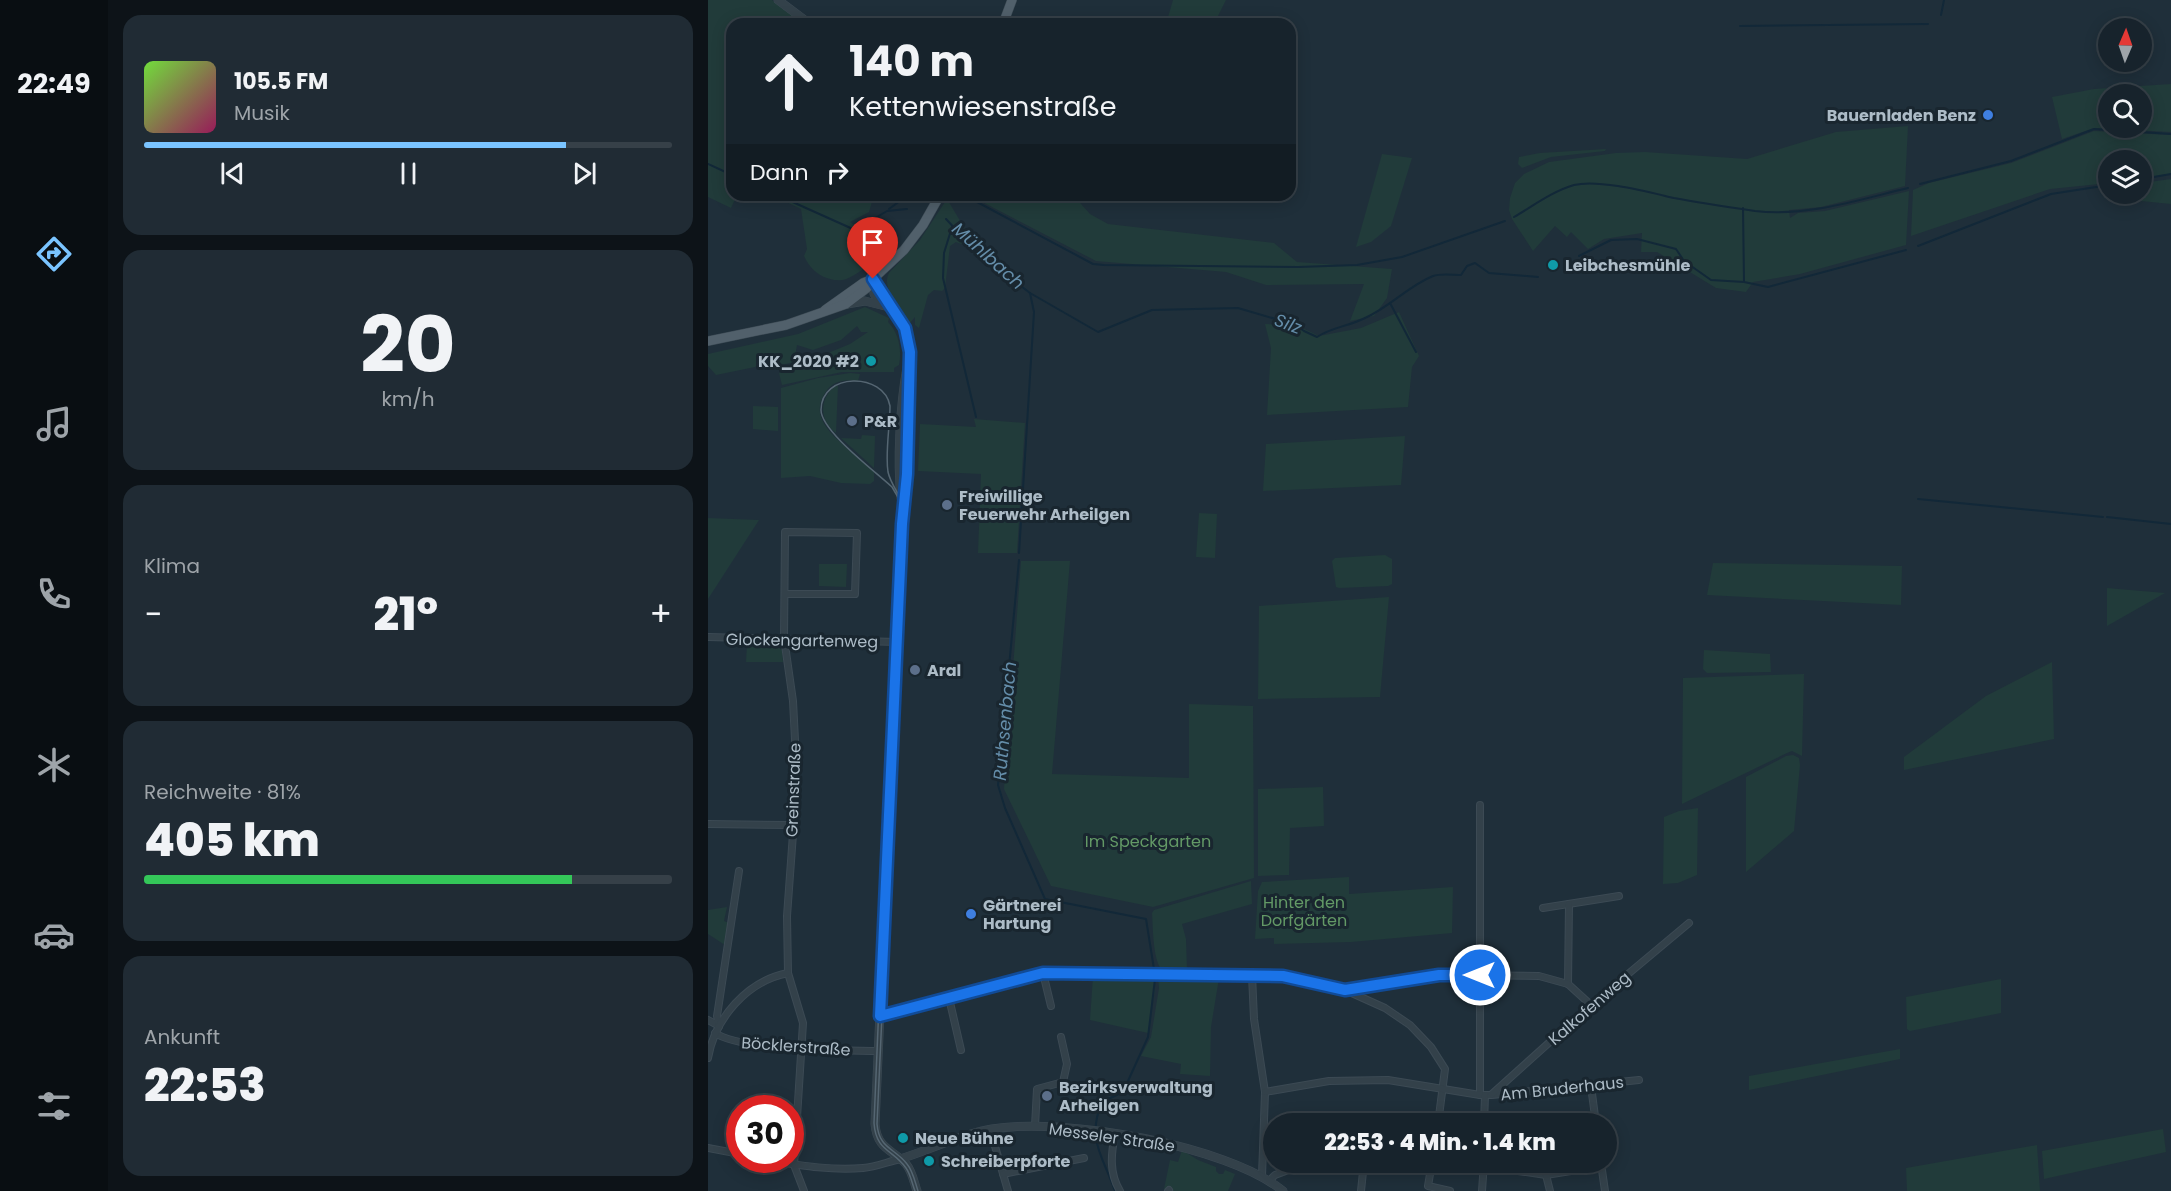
<!DOCTYPE html>
<html lang="de">
<meta charset="utf-8">
<style>
:root{--surface:#17232c;--page:#202b34;--text:#f1f3f6;--muted:#9ea4a9;--line:#364048;--accent:#7ac4ff}
body{margin:0;font-family:Poppins,sans-serif;background:var(--page);color:var(--text);height:100vh;display:flex;flex-direction:column;font-size:22px;white-space:nowrap}
*{box-sizing:border-box;margin:0}
p{font-size:20px;color:var(--muted)}
.icon{flex:none;width:33px;height:33px;fill:none;stroke:currentColor;stroke-width:2;stroke-linecap:round;stroke-linejoin:round}
.map{position:relative;flex:1;overflow:hidden}
.drawer{display:flex;flex-direction:column;gap:15px;padding:15px;background:#0d1318;width:600px}
.drawer>*{flex:none}
.hud{position:absolute;left:18px;top:18px;width:570px;height:183px;border-radius:18px;box-shadow:0 3px 15px #0003,0 0 0 2px var(--line);background:#17232c;color:var(--text);overflow:hidden}
.needle{width:39px;rotate:2deg}
.controls{position:absolute;left:1390px;top:18px;display:grid;gap:12px}
.controls a{display:grid;place-items:center;width:54px;height:54px;border-radius:50%;background:var(--surface);box-shadow:0 3px 15px #0003,0 0 0 2px var(--line);font-size:30px}
.speed{position:absolute;left:18px;top:1095px;display:flex;gap:12px;font-size:30px;font-weight:700;text-align:center}
.speed>*{display:grid;place-content:center;width:78px;height:78px;border-radius:50%;background:var(--surface);box-shadow:0 3px 15px #0003,0 0 0 2px var(--line);line-height:1}
.speed .limit{border:9px solid #d22;background:#fff;color:#111}
.pin{position:absolute;display:grid;place-items:center;width:51px;height:51px;color:#fff;margin:-62px -26px;border-radius:50% 50% 50% 0;rotate:-45deg;box-shadow:0 0 6px #0007}
.pin .icon{rotate:45deg}
.me{position:absolute;width:66px;margin:-33px;rotate:270deg;stroke-linejoin:round;filter:drop-shadow(0 0 4px #0008)}
.turn{display:flex;align-items:center;gap:21px;height:126px;padding:0 24px;font-size:27px}
.turn .icon{width:78px;height:78px;stroke-width:2.5}
.turn b{display:block;font-size:42px;line-height:51px}
.then{display:flex;align-items:center;height:57px;padding:0 24px;background:#0003;gap:12px;font-size:22px}
.big{font-size:45px;font-weight:800;line-height:1.1}
.drawer .widget{flex:1;display:flex;flex-direction:column;justify-content:center;gap:9px;min-width:0;padding:0 21px;border-radius:18px;background:var(--page)}
.drawer .dial{align-items:center;gap:0}
.dial b{font-size:78px;line-height:1}
.song{display:flex;align-items:center;gap:18px}
.cover{width:72px;height:72px;border-radius:9px;background:linear-gradient(135deg,hsl(100 70% 55%),hsl(330 70% 35%))}
.played{height:6px;border-radius:3px;background:linear-gradient(90deg,var(--accent) 80%,var(--line) 80%)}
.keys{display:flex;justify-content:space-around;direction:ltr}
.heat{display:flex;justify-content:space-between;align-items:center;font-size:33px;direction:ltr}
.charge{height:9px;border-radius:4px;background:linear-gradient(90deg,#34c759 81%,var(--line) 0)}
.trip{position:absolute;left:555px;top:1113px;width:354px;height:60px;border-radius:30px;background:var(--surface);box-shadow:0 3px 15px #0003,0 0 0 2px var(--line);font-weight:800;line-height:60px;text-align:center}
main{display:flex;flex:1;min-height:0}
.menu{display:flex;flex-direction:column;width:108px;justify-content:space-around;align-items:center;background:#090e12;color:var(--muted)}
.menu .icon{width:42px;height:42px}
.menu .current{color:var(--accent)}
.menu b{font-size:27px;color:var(--text)}
.map>svg:first-child{display:block}
.green{fill:#213b3a;fill-rule:evenodd}
.lines{fill:none;stroke-linecap:round;stroke-linejoin:round}
.stream{stroke:#122838;stroke-width:2}
.minor-casing{stroke:#3c4a54;stroke-width:8}
.tertiary-casing{stroke:#3c4a54;stroke-width:9}
.primary-casing{stroke:#3c4a54;stroke-width:10}
.minor{stroke:#33414a;stroke-width:6}
.tertiary{stroke:#33414a;stroke-width:8}
.primary{stroke:#51606b;stroke-width:9}
.tram{stroke:#556672;stroke-width:1.5}
.route-casing{stroke:#114b97;stroke-width:15}
.route{stroke:#1a73e8;stroke-width:10}
.shop-dot{fill:#3f7fe0;stroke:#19262f;stroke-width:2}
.culture-dot{fill:#0f9aa8;stroke:#19262f;stroke-width:2}
.service-dot{fill:#5c6f8a;stroke:#19262f;stroke-width:2}
.labels{text-anchor:middle;stroke-width:6;stroke-linejoin:round;paint-order:stroke}
.poi-label{font-size:16px;font-weight:bold;fill:#adbcc7;stroke:#19262f;text-anchor:start}
.street-label{font-size:16px;fill:#adbcc7;stroke:#19262f}
.park-label{font-size:16px;fill:#639966;stroke:#19262f}
.water-label{font-size:18px;font-style:italic;fill:#648da9;stroke:#19262f}
</style>
<main>
<nav class="menu">
<b>22:49</b>
<svg class="icon current" aria-label="directions" viewBox="0 0 24 24"><path d="M12 3l9 9-9 9-9-9zM9 14v-3h6M13 9l2 2-2 2"/></svg>
<svg class="icon" aria-label="music" viewBox="0 0 24 24"><path d="M9 18V5l10-2v13"/><circle cx="6" cy="18" r="3"/><circle cx="16" cy="16" r="3"/></svg>
<svg class="icon" aria-label="phone" viewBox="0 0 24 24"><path d="M5 4h4l2 5-3 2q2 4 5 5l2-3 5 2v4C11 20 4 13 5 4z"/></svg>
<svg class="icon" aria-label="climate" viewBox="0 0 24 24"><path d="M12 3v18M4 7l16 10M4 17L20 7"/></svg>
<svg class="icon" aria-label="car" viewBox="0 0 24 24"><path d="M5 17H2v-5l4-1 3-4h7l3 4 3 1v5h-3M9 17h6M6 11h13"/><circle cx="7" cy="17" r="2"/><circle cx="17" cy="17" r="2"/></svg>
<svg class="icon" aria-label="filters" viewBox="0 0 24 24"><path d="M4 7h16M4 17h16"/><circle cx="9" cy="7" r="2"/><circle cx="15" cy="17" r="2"/></svg>
</nav>
<section class="drawer">
<div class="widget">
<div class="song"><i class="cover"></i><div><b>105.5 FM</b><p>Musik</p></div></div>
<div class="played"></div>
<div class="keys"><svg class="icon" aria-label="previous" viewBox="0 0 24 24"><path d="M18 5L8 12l10 7zM5 5v14"/></svg><svg class="icon" aria-label="pause" viewBox="0 0 24 24"><path d="M8 5v14M16 5v14"/></svg><svg class="icon" aria-label="next" viewBox="0 0 24 24"><path d="M6 5l10 7-10 7zM19 5v14"/></svg></div>
</div>
<div class="widget dial"><b>20</b><p>km/h</p></div>
<div class="widget"><p>Klima</p>
<div class="heat"><a>−</a><b class="big">21°</b><a>+</a></div>
</div>
<div class="widget"><p>Reichweite · 81%</p><b class="big">405 km</b><div class="charge"></div></div>
<div class="widget"><p>Ankunft</p><b class="big">22:53</b></div>
</section>
<div class="map">
<svg width="1463" height="1191" viewBox="0 0 1463 1191">
<rect width="100%" height="100%" fill="#1f2f3a"/>
<g class="green">
<path d="M0 0H64L96 24H24V195H29L23 208 0 197Z"/>
<path d="M465 0H518L506 24H458Z"/>
<path d="M1463 84V132L1386 128 1354 139 1344 97 1386 89ZM1401 94H1434V128H1401Z"/>
<path d="M1200 126 1197 186 1113 207 1081 210 1082 218 1090 213 1117 211 1201 191 1198 245 1092 274 1045 282 1038 292 1008 288 949 252H933L934 233 896 239 880 249 863 232 859 237 847 226 825 251 804 219 801 210 802 198 807 183 816 174 841 162 908 153 937 152 1039 159 1128 132Z"/>
<path d="M1386 131 1463 135V174L1434 178V160H1401V183L1342 189 1203 236 1205 190 1221 183 1303 163Z"/>
<path d="M898 149 897 151 843 157 814 168 810 164 811 157 832 153Z"/>
<path d="M674 154 704 158 683 226 663 242 648 247Z"/>
<path d="M1463 179V204L1403 198V194H1434V183Z"/>
<path d="M64 195H166L161 212 142 222 158 232 188 240C177 250 148 279 134 280 127 281 122 279 116 277 107 273 100 265 96 256L99 249 93 209Z"/>
<path d="M261 195H365L382 214 400 224 566 243 589 262 684 269 679 298 666 316 642 321 656 284 558 285 518 272 388 261Z"/>
<path d="M239 199 263 239 264 243 256 245 248 242 242 246 237 288 234 291 226 290 220 295 211 328 207 325V317L201 324C195 308 172 289 181 273L212 240Z"/>
<path d="M157 307 181 318 180 322C191 333 194 350 191 365L186 368V372H134L74 385 71 373 142 344 160 332H153L149 326 133 340 105 350 89 345 86 362 69 366 67 360H56L47 367 8 375 0 366V354L90 334Z"/>
<path d="M691 312 711 356 704 367 700 407 559 415 563 348 557 324 588 325 611 336 653 328Z"/>
<path d="M142 373 152 374 150 381C137 379 124 381 117 393 101 418 125 435 142 451 150 458 158 465 166 472V481L162 484 133 483 102 476 73 478V388L110 378Z"/>
<path d="M127 386H130L128 433C111 421 111 399 127 386Z"/>
<path d="M45 406 70 407V431L45 429Z"/>
<path d="M266 419 317 423 309 553H270L273 474 210 471 212 424 268 427Z"/>
<path d="M154 435 167 436 166 468 133 438 153 439Z"/>
<path d="M697 436 693 485 555 491 558 444Z"/>
<path d="M491 513 509 514 507 558 488 557Z"/>
<path d="M0 518 51 520 0 599Z"/>
<path d="M677 555 684 559V584L680 586 631 588 628 587 624 561 627 558Z"/>
<path d="M313 561H362L344 774 481 778V704L545 706 546 878 445 907 343 886 296 789Z"/>
<path d="M1005 563 1194 566 1193 605 999 595Z"/>
<path d="M111 564H139L138 587 111 586Z"/>
<path d="M1399 588 1457 593 1399 626Z"/>
<path d="M681 597 672 697 550 699 551 606Z"/>
<path d="M39 644 70 647 74 650 75 662H38Z"/>
<path d="M996 650 1062 654 1063 672 999 673 995 669Z"/>
<path d="M1344 662 1346 739 1196 770V757L1278 696Z"/>
<path d="M1096 674 1094 756 1084 751 1079 753 974 804 975 678Z"/>
<path d="M1085 755 1091 758 1092 765 1086 831 1038 872V777L1078 756Z"/>
<path d="M615 787 616 826 582 828 581 875 550 876V789Z"/>
<path d="M990 808 989 875 970 883 955 884 956 817 971 811Z"/>
<path d="M641 877V894L745 887 744 933 643 942 566 944V938L547 939 550 891 554 882Z"/>
<path d="M543 881 544 904 474 924 478 939 479 970 453 969C445 958 445 928 444 913L446 910Z"/>
<path d="M19 907 16 921 21 923 17 945 0 934V910Z"/>
<path d="M385 976 446 977 447 989 440 1033 382 1020Z"/>
<path d="M450 977 511 978 503 1027 502 1076 472 1074 473 1064 433 1056 443 1037 451 988Z"/>
<path d="M1293 979V1013L1202 1031 1199 1029 1198 997Z"/>
<path d="M1192 1049V1059L1041 1090V1076Z"/>
<path d="M1455 1129 1458 1152 1336 1179 1334 1151Z"/>
<path d="M1329 1145 1332 1191H1199L1198 1168Z"/>
<path d="M474 1150 490 1160 508 1167V1171L511 1174H515L517 1170 527 1174 520 1191H464L456 1189 462 1160 470 1162Z"/>
</g>
<g class="lines">
<g class="stream">
<path d="M1233 15 1236 0"/>
<path d="M1032 26 1220 24"/>
<path d="M0 164 24 175"/>
<path d="M1434 179 1463 174"/>
<path d="M1212 184 1303 161 1386 129 1463 134"/>
<path d="M69 195 147 230 179 211 199 209"/>
<path d="M256 195 385 264 396 265 590 267 649 265 694 257 797 221"/>
<path d="M1035 208 1036 282"/>
<path d="M181 209 200 195"/>
<path d="M806 217C825 206 845 191 866 185 891 179 940 192 966 198 993 203 1020 207 1047 211 1099 217 1150 200 1200 188"/>
<path d="M238 219 269 252 322 293 390 332 444 310 530 308 588 325 596 331 609 337C624 327 642 326 657 318 682 307 700 286 725 276 733 273 745 275 753 275L759 266 767 263 781 273 830 277"/>
<path d="M244 227 236 253 235 278 268 417"/>
<path d="M1210 246 1343 194 1401 185"/>
<path d="M871 256 903 240 929 239 968 249 976 261 1003 280 1036 282 1060 287 1198 250"/>
<path d="M682 303 708 352"/>
<path d="M1210 499 1395 517"/>
<path d="M1399 517 1463 524"/>
<path d="M311 553 326 312 322 293"/>
<path d="M311 560 290 785 297 808 337 899 438 919 446 969"/>
<path d="M407 1191C395 1156 378 1140 394 1102L415 1092 440 1037 447 979"/>
</g>
<g class="minor-casing">
<g id="minor">
<path d="M77 594H147L149 533 77 532 76 638 85 701 89 779 79 916 80 973 95 1023 86 1165 96 1191"/>
<path d="M0 637 189 642"/>
<path d="M772 805V1095"/>
<path d="M0 824 85 825"/>
<path d="M835 908 911 896"/>
<path d="M335 973 343 1006"/>
<path d="M544 975 546 1019 557 1092 554 1176"/>
<path d="M860 984 861 904"/>
<path d="M638 990 731 975 831 976 860 984 883 1005"/>
<path d="M241 998 253 1050"/>
<path d="M172 1016 335 973 575 976 637 990 677 1008 702 1025 723 1047 737 1069 730 1124"/>
<path d="M0 1020 11 1026"/>
<path d="M11 1026 9 1016 31 871"/>
<path d="M7 1033C34 1051 134 1050 170 1051"/>
<path d="M0 1058C7 1018 39 981 80 973"/>
<path d="M883 1086 888 1124"/>
<path d="M557 1092 621 1081 680 1080 772 1095H784L931 1080"/>
<path d="M784 1094 883 1005 981 923"/>
<path d="M776 1124 777 1095"/>
<path d="M327 1126 329 1089 355 1082 359 1064 353 1037"/>
<path d="M282 1129 300 1191"/>
<path d="M407 1134C403 1154 401 1173 412 1191"/>
<path d="M0 1148 32 1154"/>
<path d="M59 1160C90 1165 123 1171 155 1168 168 1167 179 1162 192 1159"/>
<path d="M724 1162 720 1186 742 1191"/>
<path d="M893 1163 897 1191"/>
<path d="M776 1166 838 1175 894 1166"/>
<path d="M295 1174 376 1158"/>
<path d="M838 1175 842 1191"/>
<path d="M562 1180 567 1175 602 1162"/>
<path d="M460 1191 461 1190"/>
<path d="M653 1191 656 1162"/>
<path d="M774 1191 776 1162"/>
</g>
</g>
<g class="tertiary-casing">
<g id="tertiary">
<path d="M70 0 102 24"/>
<path d="M165 279 197 328 202 352 199 474 194 524 167 1124C169 1149 184 1149 198 1164 204 1171 206 1182 209 1191"/>
<path d="M165 280 166 294 186 313"/>
<path d="M139 304 157 301 177 306"/>
<path d="M193 498C189 459 192 407 199 367"/>
<path d="M192 1159C222 1150 253 1134 284 1129 355 1117 519 1145 575 1191"/>
</g>
</g>
<g class="primary-casing">
<g id="primary">
<path d="M295 24 304 0"/>
<path d="M117 310 155 283 165 279"/>
<path d="M0 341 78 325 138 304 159 288 165 279 196 250 215 225 232 195"/>
</g>
</g>
<use href="#minor" class="minor"/>
<use href="#tertiary" class="tertiary"/>
<use href="#primary" class="primary"/>
<path class="tram" d="M207 1191C204 1184 203 1175 198 1168 185 1149 168 1152 166 1123L192 506 191 499 184 487C168 472 113 431 113 410 113 372 176 372 182 406 182 426 177 453 180 472 183 486 194 496 197 511L169 1124C171 1149 187 1148 199 1164 205 1171 207 1182 210 1191"/>
</g>
<g class="lines">
<g class="route-casing">
<path id="route" d="M165 279 197 328 202 352 199 474 194 524 172 1016 335 973 575 976 637 990 731 975H772"/>
</g>
<use href="#route" class="route"/>
</g>
<g class="shop-dot">
<circle cx="1280" cy="115" r="6"/>
<circle cx="263" cy="914" r="6"/>
</g>
<g class="culture-dot">
<circle cx="845" cy="265" r="6"/>
<circle cx="163" cy="361" r="6"/>
<circle cx="195" cy="1138" r="6"/>
<circle cx="221" cy="1161" r="6"/>
</g>
<g class="service-dot">
<circle cx="144" cy="421" r="6"/>
<circle cx="239" cy="505" r="6"/>
<circle cx="207" cy="670" r="6"/>
<circle cx="339" cy="1096" r="6"/>
</g>
<g class="labels">
<g class="poi-label">
<text x="1268" y="121" text-anchor="end">Bauernladen Benz</text>
<text x="857" y="271">Leibchesmühle</text>
<text x="151" y="367" text-anchor="end">KK_2020 #2</text>
<text x="156" y="427">P&amp;R</text>
<text x="251" y="502">Freiwillige<tspan x="251" dy="18">Feuerwehr Arheilgen</tspan></text>
<text x="219" y="676">Aral</text>
<text x="275" y="911">Gärtnerei<tspan x="275" dy="18">Hartung</tspan></text>
<text x="351" y="1093">Bezirksverwaltung<tspan x="351" dy="18">Arheilgen</tspan></text>
<text x="207" y="1144">Neue Bühne</text>
<text x="233" y="1167">Schreiberpforte</text>
</g>
<g class="street-label">
<text transform="translate(94 640) rotate(1)" y="6">Glockengartenweg</text>
<text transform="translate(85 790) rotate(-88)" y="6">Greinstraße</text>
<text transform="translate(881 1008) rotate(-41)" y="6">Kalkofenweg</text>
<text transform="translate(88 1046) rotate(4)" y="6">Böcklerstraße</text>
<text transform="translate(854 1088) rotate(-6)" y="6">Am Bruderhaus</text>
<text transform="translate(404 1137) rotate(8)" y="6">Messeler Straße</text>
</g>
<g class="park-label">
<text x="440" y="847">Im Speckgarten</text>
<text x="596" y="908">Hinter den<tspan x="596" dy="18">Dorfgärten</tspan></text>
</g>
<g class="water-label">
<text transform="translate(280 256) rotate(42)" y="6">Mühlbach</text>
<text transform="translate(580 324) rotate(21)" y="6">Silz</text>
<text transform="translate(297 721) rotate(-85)" y="6">Ruthsenbach</text>
</g>
</g>
</svg>
<div class="controls">
<a><svg class="needle" viewBox="-14 -14 28 28"><path d="M0-13l5 13h-10z" fill="#e53935"/><path d="M0 13l5-13h-10z" fill="#9ea4a9"/></svg></a>
<a><svg class="icon" aria-label="search" viewBox="0 0 24 24"><circle cx="10" cy="10" r="6"/><path d="M15 15l6 6"/></svg></a>
<a><svg class="icon" aria-label="layers" viewBox="0 0 24 24"><path d="M12 4l9 5-9 5-9-5zM3 14l9 5 9-5"/></svg></a>
</div>
<div class="speed"><div class="limit">30</div></div>
<div class="pin" style="left:165px;top:279px;background:#d93025"><svg class="icon" aria-label="arrive" viewBox="0 0 24 24"><path d="M6 21V4h12l-3 4 3 4H6"/></svg></div>
<svg class="me" style="left:772px;top:975px" viewBox="-20 -20 40 40"><circle r="17" fill="#1a73e8" stroke="#fff" stroke-width="3"/><path d="M0-11L8 9 0 5-8 9z" fill="#fff"/></svg>
<div class="trip">22:53 · 4 Min. · 1.4 km</div>
<div class="hud">
<div class="turn"><svg class="icon" aria-label="ahead" viewBox="0 0 24 24"><path d="M12 20V5M6 11l6-6 6 6"/></svg><div><b>140 m</b>Kettenwiesenstraße</div></div>
<div class="then">Dann<svg class="icon" aria-label="right" viewBox="0 0 24 24"><path d="M7 20v-9h11M14 6l5 5-5 5"/></svg></div>
</div>
</div>
</main>
